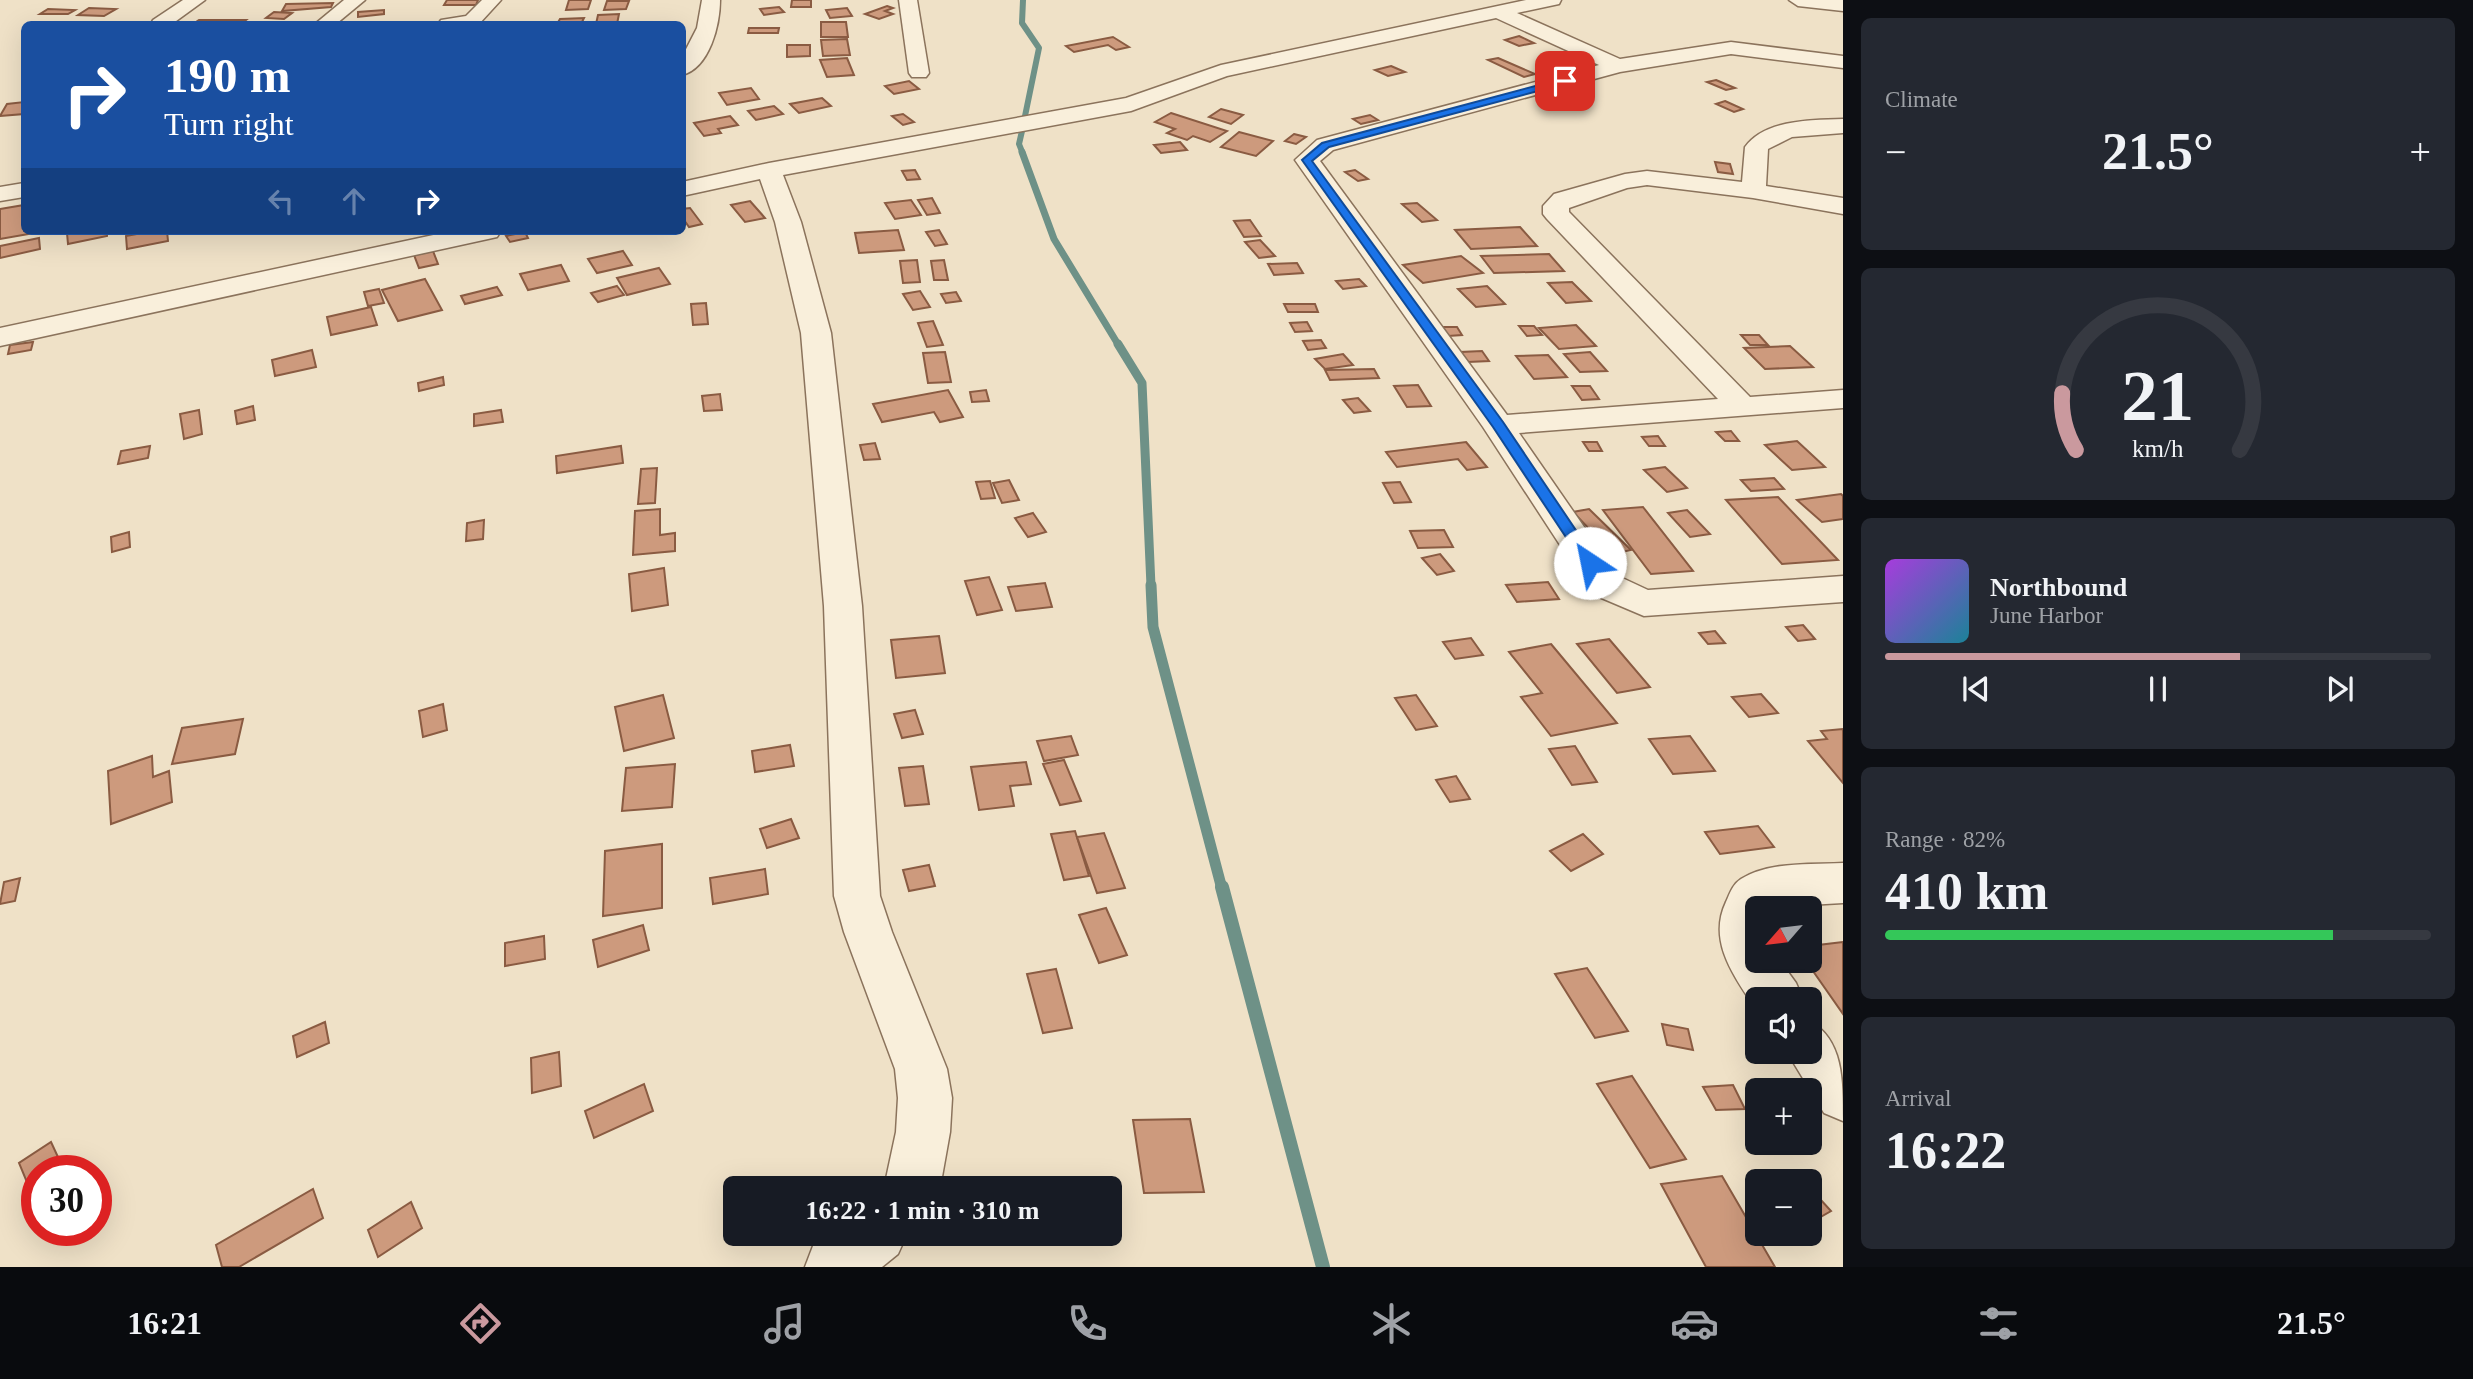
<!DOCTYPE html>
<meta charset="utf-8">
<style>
:root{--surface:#171b24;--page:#242831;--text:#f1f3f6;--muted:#9ea1a6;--line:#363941;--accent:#ca999e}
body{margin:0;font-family:"Times New Roman",serif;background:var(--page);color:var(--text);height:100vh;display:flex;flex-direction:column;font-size:26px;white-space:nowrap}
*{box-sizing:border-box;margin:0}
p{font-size:23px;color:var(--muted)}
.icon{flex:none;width:38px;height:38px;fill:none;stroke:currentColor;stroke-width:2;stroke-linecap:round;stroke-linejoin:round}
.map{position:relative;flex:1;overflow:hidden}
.panel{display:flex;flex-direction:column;gap:18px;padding:18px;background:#0d0f14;width:630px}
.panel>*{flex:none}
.hud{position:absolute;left:21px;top:21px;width:665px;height:214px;border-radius:10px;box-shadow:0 7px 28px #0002;background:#1a4fa0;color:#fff;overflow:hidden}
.needle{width:46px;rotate:242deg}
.fabs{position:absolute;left:1745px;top:896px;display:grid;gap:14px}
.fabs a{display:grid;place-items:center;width:77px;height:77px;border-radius:10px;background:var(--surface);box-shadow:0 7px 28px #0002;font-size:35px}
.speed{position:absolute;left:21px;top:1155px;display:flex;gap:14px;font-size:35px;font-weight:700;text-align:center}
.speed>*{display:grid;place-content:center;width:91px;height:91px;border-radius:50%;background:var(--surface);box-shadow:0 7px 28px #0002;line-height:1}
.speed .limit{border:10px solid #d22;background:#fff;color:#111}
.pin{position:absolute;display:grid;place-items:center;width:60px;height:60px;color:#fff;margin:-30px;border-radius:14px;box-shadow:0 4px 10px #0006}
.me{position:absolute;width:77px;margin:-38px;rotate:326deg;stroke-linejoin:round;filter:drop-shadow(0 0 5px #0008)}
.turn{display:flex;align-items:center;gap:24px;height:147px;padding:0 28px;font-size:32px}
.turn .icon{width:91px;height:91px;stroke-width:2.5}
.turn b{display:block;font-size:49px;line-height:60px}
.lanes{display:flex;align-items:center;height:66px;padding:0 28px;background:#0003;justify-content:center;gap:35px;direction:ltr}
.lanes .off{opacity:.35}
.big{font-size:52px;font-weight:600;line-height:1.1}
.panel .card{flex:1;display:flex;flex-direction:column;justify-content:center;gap:10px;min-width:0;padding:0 24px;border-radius:10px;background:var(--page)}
.panel .dial{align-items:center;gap:0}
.dial svg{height:182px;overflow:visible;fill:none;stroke:var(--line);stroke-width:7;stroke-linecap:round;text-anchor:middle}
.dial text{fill:var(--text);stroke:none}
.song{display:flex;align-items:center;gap:21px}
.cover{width:84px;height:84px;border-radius:10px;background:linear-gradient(135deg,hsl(280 70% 55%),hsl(190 70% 35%))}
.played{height:7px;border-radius:4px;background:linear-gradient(90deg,var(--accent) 65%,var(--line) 65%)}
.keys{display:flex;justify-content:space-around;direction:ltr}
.heat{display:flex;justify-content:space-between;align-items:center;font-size:38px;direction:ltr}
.charge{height:10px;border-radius:5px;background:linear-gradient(90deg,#34c759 82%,var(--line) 0)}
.trip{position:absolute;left:723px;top:1176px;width:399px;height:70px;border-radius:10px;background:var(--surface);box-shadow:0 7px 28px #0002;font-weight:600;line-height:70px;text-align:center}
.dock{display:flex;height:112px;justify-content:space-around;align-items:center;background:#090b0e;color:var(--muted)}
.dock .icon{width:49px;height:49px}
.dock .current{color:var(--accent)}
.dock b{font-size:32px;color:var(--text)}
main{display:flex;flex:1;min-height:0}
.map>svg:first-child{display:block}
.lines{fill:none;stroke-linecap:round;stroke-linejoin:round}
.stream-far4{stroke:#6e9187;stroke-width:6}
.stream-far3{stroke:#6e9187;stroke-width:7}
.stream-far2{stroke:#6e9187;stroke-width:9}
.stream-far1{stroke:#6e9187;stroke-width:11}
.stream{stroke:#6e9187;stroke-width:14}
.building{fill:#cd9a7d;stroke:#8a5b42;stroke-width:2}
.minor-casing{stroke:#8b735c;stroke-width:3}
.minor{fill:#f9efdb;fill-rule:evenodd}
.route{fill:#1a73e8;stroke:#114b97;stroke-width:2}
</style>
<main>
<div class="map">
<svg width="1843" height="1267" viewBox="0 0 1843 1267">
<rect width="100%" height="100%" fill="#efe1c7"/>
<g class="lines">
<g class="stream-far4">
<path d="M1023 0 1022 23 1039 48 1025 116"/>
<path d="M1022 131 1019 144 1023 154"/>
</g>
<path class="stream-far3" d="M1022 152 1054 239 1119 346"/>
<path class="stream-far2" d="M1118 344 1142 383 1151 586"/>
<path class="stream-far1" d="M1151 585 1153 627 1222 889"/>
<path class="stream" d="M1222 887 1323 1267"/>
</g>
<g class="building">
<path d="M447 0H478L476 5H444Z"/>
<path d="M569 0H591L588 9 566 10Z"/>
<path d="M792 0H811V7H791Z"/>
<path d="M607 1H629L626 9 604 10Z"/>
<path d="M333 3 331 7 282 11 286 4Z"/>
<path d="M887 6 893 8 885 11 893 14 879 19 865 14Z"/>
<path d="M779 7 784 12 764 15 760 9Z"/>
<path d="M89 8 116 9 104 16 78 15Z"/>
<path d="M847 8 852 16 830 18 826 10Z"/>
<path d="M48 9 75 10 68 14H40Z"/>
<path d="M384 10V14L358 17V12Z"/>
<path d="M274 12 292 13 284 19 266 18Z"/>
<path d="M619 14 617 24H596L598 15Z"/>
<path d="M584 18 581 24H557L560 19Z"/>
<path d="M199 20H246L241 24H193Z"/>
<path d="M821 22H846L848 37H821Z"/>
<path d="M749 28H779L778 33H748Z"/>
<path d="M1519 36 1534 43 1519 46 1505 40Z"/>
<path d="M1113 37 1129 47 1116 50 1108 45 1074 52 1066 46Z"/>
<path d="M847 39 850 55 823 56 821 40Z"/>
<path d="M787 45H810V56L787 57Z"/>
<path d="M847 58 854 75 827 77 820 60Z"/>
<path d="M1498 58 1535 74 1524 77 1488 60Z"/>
<path d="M1391 66 1405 72 1388 76 1375 70Z"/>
<path d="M1716 80 1735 88 1726 90 1707 82Z"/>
<path d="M909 81 919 89 894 94 885 86Z"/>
<path d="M751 88 759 99 727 105 719 93Z"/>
<path d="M822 98 831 106 799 113 790 104Z"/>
<path d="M1725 101 1743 109 1734 112 1716 104Z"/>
<path d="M24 102V114L0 116 7 104Z"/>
<path d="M774 106 783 114 756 120 748 111Z"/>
<path d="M1221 109 1243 115 1231 124 1209 117Z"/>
<path d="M1171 113 1227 131 1210 142 1193 136 1187 140 1167 133 1175 129 1155 122Z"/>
<path d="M903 114 914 122 903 125 892 116Z"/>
<path d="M1370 115 1378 120 1361 124 1353 119Z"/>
<path d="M730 116 738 125 718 129 721 133 704 136 694 123Z"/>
<path d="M1239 132 1273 141 1256 156 1221 147Z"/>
<path d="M1294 134 1306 137 1296 144 1285 141Z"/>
<path d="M1180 142 1187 150 1161 153 1154 145Z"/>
<path d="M1715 162 1730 164 1733 174 1718 172Z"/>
<path d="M915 170 920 179 907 180 902 171Z"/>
<path d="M1355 170 1368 179 1358 181 1345 172Z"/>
<path d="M932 198 940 213 927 215 918 200Z"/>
<path d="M911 200 921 215 895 219 885 203Z"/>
<path d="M750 201 765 218 745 222 731 205Z"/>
<path d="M1417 203 1437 220 1422 222 1402 204Z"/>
<path d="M24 205V231L40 232 0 239V209Z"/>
<path d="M690 208 702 224 689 227 682 217V209Z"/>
<path d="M1250 220 1261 236 1244 237 1234 221Z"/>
<path d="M1520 227 1537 246 1471 249 1455 230Z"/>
<path d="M898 230 904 250 859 253 855 233Z"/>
<path d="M939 230 947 244 935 246 926 232Z"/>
<path d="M75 231H107V236L68 244 67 233Z"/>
<path d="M153 231H167L168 241 127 249 126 236Z"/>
<path d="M525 232 528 238 510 242 506 236Z"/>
<path d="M39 238 40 249 0 258V246Z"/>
<path d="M1260 240 1275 256 1259 258 1245 242Z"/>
<path d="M433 251 438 264 419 268 414 255Z"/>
<path d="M623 251 632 265 597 273 588 259Z"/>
<path d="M1549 254 1564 271 1494 273 1481 256Z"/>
<path d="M1461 256 1483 273 1423 283 1403 265Z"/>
<path d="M917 260 920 282 903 283 900 261Z"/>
<path d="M944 260 948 280H934L931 261Z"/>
<path d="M1297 263 1303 273 1274 275 1268 264Z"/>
<path d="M561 265 569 281 528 290 520 274Z"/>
<path d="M659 268 670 284 627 295 617 278Z"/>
<path d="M425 279 442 310 398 321 382 290Z"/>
<path d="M1359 279 1366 286 1343 289 1336 281Z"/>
<path d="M1572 282 1591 301 1566 303 1548 283Z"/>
<path d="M617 286 624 295 598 302 591 293Z"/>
<path d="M1487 286 1505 304 1476 307 1458 289Z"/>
<path d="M497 287 502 295 465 304 461 296Z"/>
<path d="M379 289 384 303 368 306 364 292Z"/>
<path d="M920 291 930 307 913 310 903 294Z"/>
<path d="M956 292 961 301 946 303 941 294Z"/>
<path d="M706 303 708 324 693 325 691 304Z"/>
<path d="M1284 304H1315L1318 312H1288Z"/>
<path d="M371 307 377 325 331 335 327 317Z"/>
<path d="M933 321 943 345 927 347 918 323Z"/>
<path d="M1307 322 1312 331 1295 332 1290 323Z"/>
<path d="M1576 325 1596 346 1559 349 1539 328Z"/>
<path d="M1519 326H1534L1542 335 1527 336Z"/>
<path d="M1443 327H1457L1462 335 1448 336Z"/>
<path d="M1741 335H1759L1768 345H1750Z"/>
<path d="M1321 340 1326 348 1308 350 1303 341Z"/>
<path d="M33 342 31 350 8 354 10 345Z"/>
<path d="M1790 346 1813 367 1765 369 1744 348Z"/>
<path d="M312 350 316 367 275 376 272 360Z"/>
<path d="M1482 351 1489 361 1468 362 1461 352Z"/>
<path d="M945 352 951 382 928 383 923 353Z"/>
<path d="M1590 352 1607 371 1580 372 1564 354Z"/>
<path d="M1343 354 1353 365 1325 369 1315 359Z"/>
<path d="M1548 355 1567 377 1534 379 1516 356Z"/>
<path d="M1374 369 1379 378 1330 380 1325 370Z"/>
<path d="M443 377 444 385 419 391 418 383Z"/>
<path d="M1418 385 1431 406 1407 407 1394 386Z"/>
<path d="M1572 386H1590L1599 399 1582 400Z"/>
<path d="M948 390 963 417 940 422 934 412 882 422 873 404Z"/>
<path d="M986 390 989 401 972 402 970 392Z"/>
<path d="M720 394 722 410 704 411 702 396Z"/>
<path d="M1358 398 1370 411 1354 413 1343 400Z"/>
<path d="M253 406 255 420 237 424 235 411Z"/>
<path d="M199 410 202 434 184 439 180 414Z"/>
<path d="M501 410 503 422 474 426V414Z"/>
<path d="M1731 431 1739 441H1725L1716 432Z"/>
<path d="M1658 436 1665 446H1649L1642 437Z"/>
<path d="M1797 441 1825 467 1792 470 1765 445Z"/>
<path d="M1466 442 1487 467 1467 470 1458 459 1397 467 1386 452Z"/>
<path d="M1583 442H1597L1602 451H1589Z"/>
<path d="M875 443 880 459 864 460 860 445Z"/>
<path d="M150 446 148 458 118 464 121 451Z"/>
<path d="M621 446 623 463 557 473 556 456Z"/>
<path d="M1665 467 1687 488 1667 492 1644 470Z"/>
<path d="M657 468 655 503 638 504 641 469Z"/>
<path d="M1774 478 1784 489 1751 491 1741 480Z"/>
<path d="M1009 480 1019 500 1002 503 993 483Z"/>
<path d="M990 481 995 498 981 499 976 482Z"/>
<path d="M1400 482 1411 502 1394 503 1383 483Z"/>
<path d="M1841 494 1843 496V519L1822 522 1797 500Z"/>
<path d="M1778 497 1838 560 1782 564 1726 500Z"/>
<path d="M1643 507 1693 571 1651 574 1603 510Z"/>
<path d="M660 509V535L675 533V551L633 555 635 511Z"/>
<path d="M1589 509 1631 550 1613 554 1573 512Z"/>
<path d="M1687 510 1710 534 1690 537 1668 513Z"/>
<path d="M1033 513 1046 532 1028 537 1015 518Z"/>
<path d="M484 520 483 539 466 541 467 523Z"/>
<path d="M1444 530 1453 547 1418 548 1410 531Z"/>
<path d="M129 532 130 547 112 552 111 537Z"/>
<path d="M1440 554 1454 571 1437 575 1422 558Z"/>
<path d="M664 568 668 605 632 611 629 574Z"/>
<path d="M989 577 1002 610 977 615 965 581Z"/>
<path d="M1548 582 1559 599 1517 602 1506 585Z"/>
<path d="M1045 583 1052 607 1016 611 1008 587Z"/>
<path d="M1803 625 1815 639 1798 641 1786 627Z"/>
<path d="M1715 631 1725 643 1708 644 1699 633Z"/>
<path d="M939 636 945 673 896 678 891 640Z"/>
<path d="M1471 638 1483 655 1455 659 1443 642Z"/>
<path d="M1609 639 1650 687 1617 693 1577 644Z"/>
<path d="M1551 644 1617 723 1551 736 1521 697 1542 693 1509 652Z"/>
<path d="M1761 694 1778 713 1749 717 1732 697Z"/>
<path d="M663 695 674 738 624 751 615 707Z"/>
<path d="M1416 695 1437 726 1416 730 1395 698Z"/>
<path d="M443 704 447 730 423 737 419 711Z"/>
<path d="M915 710 923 734 902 738 894 714Z"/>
<path d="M243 719 235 754 172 764 182 728Z"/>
<path d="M1843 729V783L1808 741 1827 739 1821 731Z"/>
<path d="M1071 736 1078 755 1044 761 1037 741Z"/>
<path d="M1690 736 1715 771 1673 774 1649 739Z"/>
<path d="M790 745 794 766 755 772 752 751Z"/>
<path d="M1575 746 1597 782 1572 785 1549 749Z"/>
<path d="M152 756 153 777 169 771 172 802 111 824 108 771Z"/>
<path d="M1064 760 1081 801 1060 805 1043 764Z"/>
<path d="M1026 762 1031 784 1010 786 1014 806 979 810 971 767Z"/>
<path d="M675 764 672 807 622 811 626 768Z"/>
<path d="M923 766 929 804 905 806 899 768Z"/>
<path d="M1456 776 1470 799 1450 802 1436 780Z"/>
<path d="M791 819 799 838 767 848 760 829Z"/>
<path d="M1758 826 1774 847 1720 854 1705 832Z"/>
<path d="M1075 831 1089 876 1064 880 1051 834Z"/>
<path d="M1104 833 1125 888 1097 893 1077 837Z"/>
<path d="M1583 834 1603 854 1571 871 1550 851Z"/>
<path d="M662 844V908L603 916 605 851Z"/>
<path d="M929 865 935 886 909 891 903 870Z"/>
<path d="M765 869 768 894 713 904 710 878Z"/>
<path d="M20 878 15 901 0 904 4 882Z"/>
<path d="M1106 908 1127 955 1099 963 1079 915Z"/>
<path d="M643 925 649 950 598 967 593 940Z"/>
<path d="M544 936 545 959 505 966V943Z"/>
<path d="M1843 942V1014L1806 961H1810V946Z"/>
<path d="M1587 968 1628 1031 1595 1038 1555 974Z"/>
<path d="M1056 969 1072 1028 1043 1033 1027 974Z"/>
<path d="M325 1022 329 1043 297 1057 293 1036Z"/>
<path d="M1662 1024 1688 1029 1693 1050 1667 1045Z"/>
<path d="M559 1052 561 1086 532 1093 531 1058Z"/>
<path d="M1632 1076 1686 1159 1650 1168 1597 1084Z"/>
<path d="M644 1084 653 1111 594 1138 585 1111Z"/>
<path d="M1733 1085 1745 1109 1716 1110 1703 1087Z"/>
<path d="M1190 1119 1204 1192 1144 1193 1133 1120Z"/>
<path d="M51 1142 64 1170 37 1171V1188L31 1192 19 1163Z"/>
<path d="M1722 1176 1775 1267H1706L1661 1184Z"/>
<path d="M1810 1188 1831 1211 1810 1223Z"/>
<path d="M313 1189 323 1218 239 1267H222L216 1245Z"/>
<path d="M411 1202 422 1228 378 1257 368 1230Z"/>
</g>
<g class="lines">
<g class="minor-casing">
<g id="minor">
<path d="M183 0H205L172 24H151L153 20Z"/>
<path d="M344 0H365L336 24H315Z"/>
<path d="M482 0H501L479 24H438L441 20 466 16Z"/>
<path d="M702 0H720C720 24 710 68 682 75V57L697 28Z"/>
<path d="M899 0H917L929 73 926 77H912L909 73Z"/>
<path d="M1526 0H1561L1559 4 1517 13 1620 59 1731 42 1843 56V68L1731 54 1620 72 1333 150 1320 161 1507 415 1718 399 1547 219 1543 214V206L1554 194 1625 174 1647 171 1742 182 1745 147C1765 119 1813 120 1843 119V133L1792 137 1768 149 1766 186 1843 198V214L1753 198 1647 185 1627 188 1569 208V212L1750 397 1843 390V408L1519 433 1618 576 1648 590 1843 576V602L1644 616 1592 594 1483 427 1295 160 1317 140 1599 65 1496 18 1227 76 1131 111 783 175 801 222 831 333 862 606 880 896 892 932 947 1069 952 1098 950 1132 940 1188H884L896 1132 898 1098 895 1069 844 932 834 896 824 606 801 333 775 222 760 179 682 196V182L769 163 1126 98 1221 65Z"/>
<path d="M1789 0H1843V11L1798 6Z"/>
<path d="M24 183V197L0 201V187Z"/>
<path d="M452 231H501L497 237 488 239 0 346V328Z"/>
<path d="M1843 863V903L1757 908V961H1780L1796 983 1803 999H1757V1011C1735 977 1707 942 1726 902 1730 893 1733 884 1741 879 1770 861 1810 865 1843 863Z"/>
<path d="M1810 1021C1843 1040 1843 1079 1843 1121L1824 1113 1787 1052H1810Z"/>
<path d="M831 1234H907L898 1254 882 1267H805L813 1246Z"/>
</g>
</g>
<use href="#minor" class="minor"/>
</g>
<path class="route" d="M1565 78 1569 81 1568 83 1329 147 1312 161 1503 422 1598 563 1590 568 1585 566 1493 427 1302 160 1322 143Z"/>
</svg>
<div class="fabs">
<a><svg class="needle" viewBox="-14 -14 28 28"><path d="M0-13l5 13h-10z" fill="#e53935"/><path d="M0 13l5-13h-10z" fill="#9ea1a6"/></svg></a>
<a><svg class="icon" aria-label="sound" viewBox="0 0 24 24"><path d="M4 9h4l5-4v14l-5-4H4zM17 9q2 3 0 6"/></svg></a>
<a>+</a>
<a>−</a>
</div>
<div class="speed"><div class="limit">30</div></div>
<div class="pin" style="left:1565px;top:81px;background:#d93025"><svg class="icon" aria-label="arrive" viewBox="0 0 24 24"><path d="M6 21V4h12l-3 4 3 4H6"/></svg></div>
<svg class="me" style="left:1590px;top:563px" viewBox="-20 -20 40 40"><circle r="19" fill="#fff"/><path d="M0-13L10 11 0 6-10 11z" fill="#1a73e8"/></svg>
<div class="trip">16:22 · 1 min · 310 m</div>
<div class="hud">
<div class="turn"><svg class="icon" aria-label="right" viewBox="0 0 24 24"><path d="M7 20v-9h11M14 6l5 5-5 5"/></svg><div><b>190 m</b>Turn right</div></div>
<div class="lanes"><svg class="icon off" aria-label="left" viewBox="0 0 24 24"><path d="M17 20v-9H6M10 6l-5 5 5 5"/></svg><svg class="icon off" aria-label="ahead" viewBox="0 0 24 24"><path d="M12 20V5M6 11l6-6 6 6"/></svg><svg class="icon" aria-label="right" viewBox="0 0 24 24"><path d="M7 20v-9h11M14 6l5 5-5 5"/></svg></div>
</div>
</div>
<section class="panel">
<div class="card"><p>Climate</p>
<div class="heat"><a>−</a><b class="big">21.5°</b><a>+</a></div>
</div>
<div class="card dial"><svg viewBox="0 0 100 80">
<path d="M14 69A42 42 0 1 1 86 69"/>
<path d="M14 69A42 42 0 0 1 8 44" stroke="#ca999e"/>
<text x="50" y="56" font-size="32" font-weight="700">21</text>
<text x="50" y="72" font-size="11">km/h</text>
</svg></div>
<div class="card">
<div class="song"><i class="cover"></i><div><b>Northbound</b><p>June Harbor</p></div></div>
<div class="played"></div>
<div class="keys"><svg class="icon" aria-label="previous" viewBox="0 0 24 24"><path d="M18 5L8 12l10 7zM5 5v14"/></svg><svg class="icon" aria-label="pause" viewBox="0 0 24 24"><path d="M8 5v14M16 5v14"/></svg><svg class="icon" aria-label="next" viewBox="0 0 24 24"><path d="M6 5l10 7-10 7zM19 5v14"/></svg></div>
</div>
<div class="card"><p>Range · 82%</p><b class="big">410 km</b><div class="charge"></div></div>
<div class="card"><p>Arrival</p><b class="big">16:22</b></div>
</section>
</main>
<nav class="dock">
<b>16:21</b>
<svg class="icon current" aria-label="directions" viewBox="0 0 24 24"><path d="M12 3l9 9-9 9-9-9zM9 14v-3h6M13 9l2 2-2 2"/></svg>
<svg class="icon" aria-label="music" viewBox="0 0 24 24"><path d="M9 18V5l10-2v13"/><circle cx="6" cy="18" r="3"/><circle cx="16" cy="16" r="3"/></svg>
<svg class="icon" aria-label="phone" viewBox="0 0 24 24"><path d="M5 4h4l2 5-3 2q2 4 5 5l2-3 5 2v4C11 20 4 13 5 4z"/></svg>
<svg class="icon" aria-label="climate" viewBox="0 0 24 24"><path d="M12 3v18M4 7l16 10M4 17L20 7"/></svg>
<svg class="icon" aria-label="car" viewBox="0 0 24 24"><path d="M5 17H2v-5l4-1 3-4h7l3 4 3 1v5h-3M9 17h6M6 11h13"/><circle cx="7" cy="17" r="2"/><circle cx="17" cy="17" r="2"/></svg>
<svg class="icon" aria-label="filters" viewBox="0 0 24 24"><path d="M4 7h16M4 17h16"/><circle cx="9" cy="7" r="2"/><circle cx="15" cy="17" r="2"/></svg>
<b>21.5°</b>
</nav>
